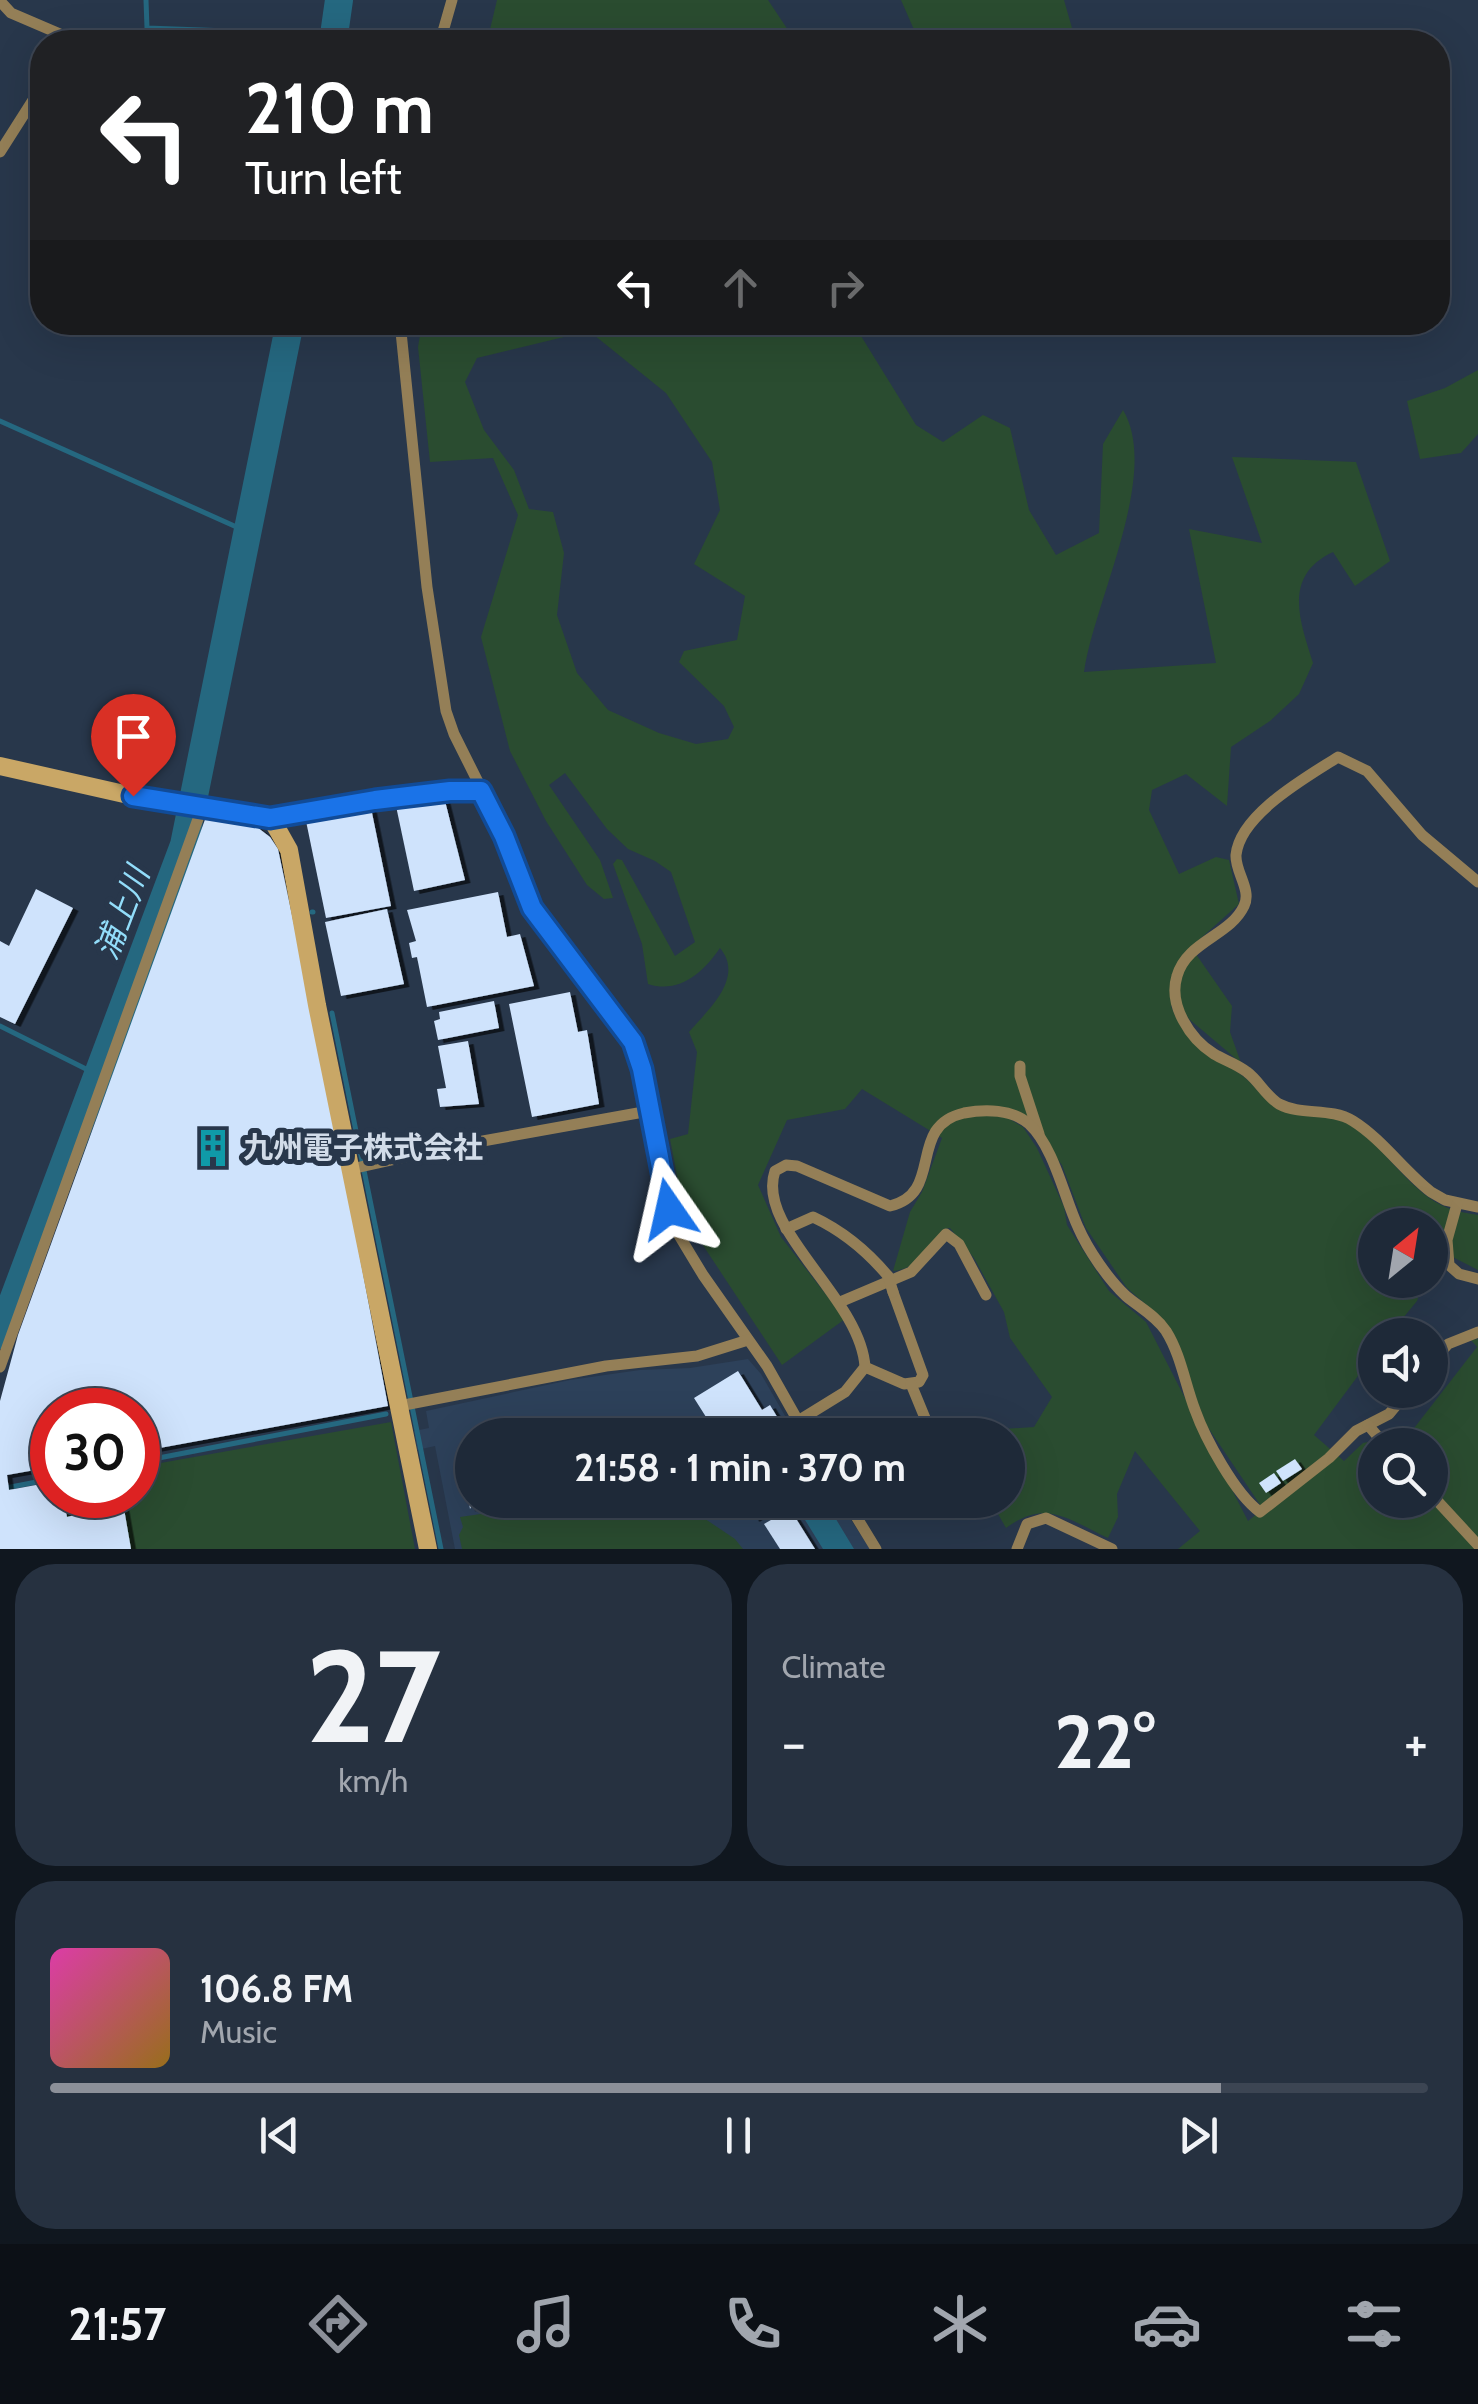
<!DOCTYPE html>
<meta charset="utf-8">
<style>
:root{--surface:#1e2938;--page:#263140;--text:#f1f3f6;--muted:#a1a6ae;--line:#3c4553;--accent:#8c9099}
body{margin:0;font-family:Cabin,"Noto Sans JP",sans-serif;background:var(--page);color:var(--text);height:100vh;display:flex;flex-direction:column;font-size:38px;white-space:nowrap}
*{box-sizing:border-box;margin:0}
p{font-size:32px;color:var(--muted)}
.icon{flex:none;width:55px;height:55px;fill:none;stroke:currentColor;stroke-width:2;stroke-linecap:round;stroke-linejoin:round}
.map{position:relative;height:1549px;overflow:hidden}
.side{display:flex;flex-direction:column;gap:15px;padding:15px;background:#10171f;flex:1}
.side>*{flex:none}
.banner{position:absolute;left:30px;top:30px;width:1420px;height:305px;border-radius:40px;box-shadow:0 10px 40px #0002,0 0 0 2px var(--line);background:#202124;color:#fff;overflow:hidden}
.needle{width:65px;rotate:30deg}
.buttons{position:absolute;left:1358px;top:1208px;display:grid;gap:20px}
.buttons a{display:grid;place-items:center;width:90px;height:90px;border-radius:50%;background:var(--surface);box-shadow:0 10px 40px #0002,0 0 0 2px var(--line);font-size:50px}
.speed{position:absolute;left:30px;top:1388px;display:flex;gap:20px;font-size:50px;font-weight:700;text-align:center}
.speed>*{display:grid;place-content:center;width:130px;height:130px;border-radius:50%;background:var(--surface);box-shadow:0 10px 40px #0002,0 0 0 2px var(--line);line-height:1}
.speed .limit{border:15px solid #d22;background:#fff;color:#111}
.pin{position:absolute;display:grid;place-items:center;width:85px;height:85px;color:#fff;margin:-102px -42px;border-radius:50% 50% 50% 0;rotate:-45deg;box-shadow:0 0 10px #0007}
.pin .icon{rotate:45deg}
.me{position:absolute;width:110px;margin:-55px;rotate:349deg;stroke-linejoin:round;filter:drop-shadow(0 0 8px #0008)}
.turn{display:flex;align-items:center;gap:35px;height:210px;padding:0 50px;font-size:45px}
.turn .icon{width:130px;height:130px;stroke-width:2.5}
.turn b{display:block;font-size:70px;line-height:85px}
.lanes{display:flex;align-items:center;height:95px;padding:0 50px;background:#0003;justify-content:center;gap:50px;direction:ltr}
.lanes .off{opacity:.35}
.big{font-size:75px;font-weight:800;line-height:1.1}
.side .tile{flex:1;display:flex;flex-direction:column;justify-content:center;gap:15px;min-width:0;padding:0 35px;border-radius:40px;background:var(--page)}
.side .dial{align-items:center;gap:0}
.dial b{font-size:130px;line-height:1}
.song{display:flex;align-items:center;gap:30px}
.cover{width:120px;height:120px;border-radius:15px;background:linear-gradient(135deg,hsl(320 70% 55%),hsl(40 70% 35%))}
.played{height:10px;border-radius:5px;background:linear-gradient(90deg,var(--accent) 85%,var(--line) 85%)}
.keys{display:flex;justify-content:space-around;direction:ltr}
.heat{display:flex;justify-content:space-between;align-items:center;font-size:55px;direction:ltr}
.side .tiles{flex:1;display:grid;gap:15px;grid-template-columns:1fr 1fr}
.tile:last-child{grid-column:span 2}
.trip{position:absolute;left:455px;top:1418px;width:570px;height:100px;border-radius:50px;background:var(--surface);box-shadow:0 10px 40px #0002,0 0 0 2px var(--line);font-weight:800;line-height:100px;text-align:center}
.tabs{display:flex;height:160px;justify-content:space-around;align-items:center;background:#0c1016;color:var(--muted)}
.tabs .icon{width:70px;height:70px}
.tabs .current{color:var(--accent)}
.tabs b{font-size:45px;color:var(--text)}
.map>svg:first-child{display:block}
.built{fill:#2d415a}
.green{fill:#2a4c30;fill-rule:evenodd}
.water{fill:#256880}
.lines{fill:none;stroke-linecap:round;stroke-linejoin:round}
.stream{stroke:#256880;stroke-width:5}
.river{stroke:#256880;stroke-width:28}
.building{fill:#cfe3fc;filter:url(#shadow)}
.street{stroke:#947f57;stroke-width:11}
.secondary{stroke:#c9a766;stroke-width:18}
.street-bridge{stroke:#947f57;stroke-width:11}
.route-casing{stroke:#114b97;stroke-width:25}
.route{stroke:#1a73e8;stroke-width:18}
.labels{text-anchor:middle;stroke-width:10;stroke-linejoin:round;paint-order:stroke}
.poi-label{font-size:30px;font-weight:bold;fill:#d2dce9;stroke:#28374b;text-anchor:start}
.water-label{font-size:32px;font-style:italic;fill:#92ddfa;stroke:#28374b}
</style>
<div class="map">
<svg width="1478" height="1549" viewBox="0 0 1478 1549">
<defs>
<filter id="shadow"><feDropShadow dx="5.5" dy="3" stdDeviation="0" flood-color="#0009"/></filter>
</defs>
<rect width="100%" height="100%" fill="#28374b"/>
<path class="built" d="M748 1359 761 1374 796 1435H472V1500H838L870 1549H455L435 1446 417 1450 414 1431 429 1428 426 1411 570 1380 640 1370 690 1368Z"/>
<g class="green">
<path d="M497 0H768L796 42H487Z"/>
<path d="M901 0H1064L1076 42H915V32Z"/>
<path d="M422 323H853L916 425 943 442 983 415 1010 428 1029 510 1056 555 1099 533 1103 444 1123 410C1161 474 1094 601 1084 672L1216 663 1189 529 1262 543 1232 457 1356 462 1390 561 1355 586 1333 552C1282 576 1300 621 1313 663L1299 694 1270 721 1231 747 1227 806 1186 774 1152 790 1149 810 1179 874 1216 857 1229 860 1239 904 1191 947 1232 1006 1230 1032 1241 1063 1189 1019 1180 1004 1171 1006C1187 1047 1208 1051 1240 1074 1256 1085 1263 1102 1281 1109 1305 1118 1332 1111 1355 1127 1385 1149 1414 1196 1448 1208 1457 1212 1468 1213 1478 1215V1270L1433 1247 1430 1254V1225H1375V1280L1423 1282 1417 1301 1389 1335H1375V1353L1314 1435 1344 1461 1363 1443 1385 1438 1397 1445H1375V1500H1430L1478 1549H1178L1200 1531 1135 1451 1117 1494 1118 1517 1108 1538C1069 1520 1046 1498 1006 1528L990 1500H1008V1435H998L1003 1429 1034 1427 1052 1397 1010 1338 1004 1312 974 1258 950 1228 944 1229C929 1247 918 1269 893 1271L910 1212 922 1192 942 1138 862 1089 845 1109 787 1120 758 1185 781 1237 845 1319 782 1365 685 1218 670 1139 688 1134 697 1052 689 1032C708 1010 745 978 720 948 703 973 679 994 648 984L642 944 613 864 617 859 622 860 675 956 695 942 671 872 655 861 628 849 607 829 565 773 549 785 600 860 613 898 604 899 587 885 546 821 510 751 481 637 518 515 493 458 430 462 418 347ZM589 331 666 393 712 462 720 510 694 564 745 596 737 640 684 651 679 662 724 706 734 727 728 739 696 744 659 733 608 710 577 673 557 615 564 553 553 512 529 509 514 470 484 430 465 382 477 358ZM1006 1117 1028 1121 1062 1165 1086 1228 1127 1288 1156 1313 1201 1417 1263 1509 1248 1521 1146 1322 1109 1291 1067 1225 1064 1207 1037 1148 1023 1127Z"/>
<path d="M1478 370V434L1461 453 1420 459 1407 401 1445 388Z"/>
<path d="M1478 1339V1543L1430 1492V1445H1401L1477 1347 1471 1340Z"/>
<path d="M391 1422 415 1549H130L123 1503 67 1517 63 1495H138V1467Z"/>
<path d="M579 1500H666L668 1505 683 1504 735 1539 743 1549H462L459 1535 463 1527 460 1517Z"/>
</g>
<path class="water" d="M825 1501 854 1549H823L802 1515Z"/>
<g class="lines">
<g class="stream">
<path d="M146 0 147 28 333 35"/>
<path d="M0 421 250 533"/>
<path d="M312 912H313"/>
<path d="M332 1013 441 1549"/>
<path d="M0 1026 88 1070"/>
<path d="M0 1311 7 1315"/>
<path d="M138 1462 386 1414"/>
<path d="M0 1489 52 1479"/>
</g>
<g class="river">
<path d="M333 42 339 0"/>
<path d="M0 1335 184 845 290 322"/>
</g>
</g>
<g class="building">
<path d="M444 797 465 880 414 891 396 806Z"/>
<path d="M371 808 391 906 326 918 306 821Z"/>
<path d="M207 814 253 824 270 837 278 849 323 1062 388 1406 138 1452V1410H52V1467L7 1475 9 1490 52 1482V1495H63L67 1517 123 1503 131 1549H0V1401L18 1335Z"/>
<path d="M36 889 73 908 15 1024 0 1017V941L9 946Z"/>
<path d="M498 892 507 937 520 934 534 986 427 1007 417 957 412 958 409 943 416 941 407 910Z"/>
<path d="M387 909 404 984 341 996 325 922Z"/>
<path d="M570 992 578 1032 587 1030 599 1104 532 1117 509 1004Z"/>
<path d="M494 1001 499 1028 438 1040 434 1021 440 1019 439 1012Z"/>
<path d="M468 1041 479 1104 440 1107 437 1089 446 1088 438 1046Z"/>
<path d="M738 1371 762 1410 770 1405 788 1435H701L713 1428 694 1398Z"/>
<path d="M665 1427 667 1435H627V1433Z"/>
<path d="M472 1458V1500L493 1502 472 1505 470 1509 462 1460Z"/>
<path d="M1295 1459 1302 1469 1283 1481 1276 1471Z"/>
<path d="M1274 1473 1281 1483 1266 1493 1259 1483Z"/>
<path d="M743 1500H785L754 1519Z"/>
<path d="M790 1509 815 1549H780L764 1524Z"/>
</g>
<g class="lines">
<g class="street">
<path d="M0 1 11 13 67 37"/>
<path d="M64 42 67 37 277 42"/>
<path d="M440 42 452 0"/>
<path d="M0 152 42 86"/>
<path d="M400 322 427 587 446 711 454 734 505 836 532 908 633 1042 643 1069 669 1209 677 1232 703 1275 767 1366 806 1435"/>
<path d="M271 818 375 800 451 791H481"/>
<path d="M1478 882 1422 835 1367 771 1338 757C1307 777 1240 814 1236 855 1235 872 1252 890 1244 906 1230 936 1187 941 1177 976 1168 1005 1190 1039 1214 1054 1224 1060 1237 1064 1247 1072 1259 1081 1266 1096 1279 1104 1302 1116 1330 1107 1353 1121 1382 1139 1404 1171 1431 1192L1445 1200 1478 1207"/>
<path d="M1020 1066V1076L1039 1134"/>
<path d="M351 1169 455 1146 649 1111"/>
<path d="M1457 1204 1447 1240 1449 1265 1459 1274 1478 1279"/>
<path d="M786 1229 813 1217C843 1231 867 1251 888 1276"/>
<path d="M840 1302 911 1272 946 1234 959 1244 986 1295"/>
<path d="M1430 1365 1448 1344 1478 1332"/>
<path d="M0 1367 203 805"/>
<path d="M865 1367 904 1384 919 1382 923 1375 893 1292"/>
<path d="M911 1384 932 1435"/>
<path d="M399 1406 606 1366 697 1356 748 1340"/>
<path d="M798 1421 845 1392 865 1367C861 1298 755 1229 775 1171L786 1165 797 1166 890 1206C945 1193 906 1126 964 1113 985 1109 1012 1109 1029 1124 1054 1147 1064 1197 1078 1227 1088 1250 1108 1279 1126 1296 1139 1307 1156 1316 1166 1331 1181 1355 1185 1384 1195 1410 1205 1438 1235 1494 1260 1512L1329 1458 1356 1431 1389 1414 1409 1390"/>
<path d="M1368 1425 1385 1445"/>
<path d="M1430 1493 1478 1545"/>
<path d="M846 1500 876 1549"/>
<path d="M1017 1549 1027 1524 1046 1518 1112 1549"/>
</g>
<path class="secondary" d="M0 766 133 796 271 818 289 850 317 1005 428 1549"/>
<path class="street-bridge" d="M888 1276 893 1292"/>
</g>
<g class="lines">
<g class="route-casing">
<path id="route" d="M133 796 270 818 375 800 450 791H481L504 836 532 908 633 1042 642 1069 669 1209"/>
</g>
<use href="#route" class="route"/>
</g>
<defs>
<g id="building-bare" transform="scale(3)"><path d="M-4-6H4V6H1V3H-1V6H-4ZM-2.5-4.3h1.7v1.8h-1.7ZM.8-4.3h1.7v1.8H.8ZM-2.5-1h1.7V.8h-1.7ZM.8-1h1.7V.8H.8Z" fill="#0f9aa8" stroke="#28374b" stroke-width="2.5" paint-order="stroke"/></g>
</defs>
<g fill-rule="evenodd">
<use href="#building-bare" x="213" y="1148"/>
</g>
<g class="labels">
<g class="poi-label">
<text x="243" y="1158">九州電子株式会社</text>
</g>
<g class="water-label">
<text transform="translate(122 913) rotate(-69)" y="11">浦上川</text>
</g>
</g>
</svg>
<div class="buttons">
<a><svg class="needle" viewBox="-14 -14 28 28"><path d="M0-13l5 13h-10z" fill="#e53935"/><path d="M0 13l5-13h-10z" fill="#a1a6ae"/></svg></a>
<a><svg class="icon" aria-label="sound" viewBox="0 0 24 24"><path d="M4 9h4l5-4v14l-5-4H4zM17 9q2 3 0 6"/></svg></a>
<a><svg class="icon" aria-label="search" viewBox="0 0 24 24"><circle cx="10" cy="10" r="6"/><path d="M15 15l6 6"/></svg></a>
</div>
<div class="speed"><div class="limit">30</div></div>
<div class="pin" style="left:133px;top:796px;background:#d93025"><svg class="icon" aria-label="arrive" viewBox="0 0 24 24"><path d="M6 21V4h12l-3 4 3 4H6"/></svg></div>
<svg class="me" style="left:669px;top:1209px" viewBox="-20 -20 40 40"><path d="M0-17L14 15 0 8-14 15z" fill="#1a73e8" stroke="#fff" stroke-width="4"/></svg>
<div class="trip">21:58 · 1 min · 370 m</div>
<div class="banner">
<div class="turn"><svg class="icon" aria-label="left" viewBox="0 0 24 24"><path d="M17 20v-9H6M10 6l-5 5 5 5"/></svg><div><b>210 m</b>Turn left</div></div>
<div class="lanes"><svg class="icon" aria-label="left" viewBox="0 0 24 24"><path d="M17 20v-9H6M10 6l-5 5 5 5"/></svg><svg class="icon off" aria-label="ahead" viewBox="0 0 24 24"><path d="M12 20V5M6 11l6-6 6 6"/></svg><svg class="icon off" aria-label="right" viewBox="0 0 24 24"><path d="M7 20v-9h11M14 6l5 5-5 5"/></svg></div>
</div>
</div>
<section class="side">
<div class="tiles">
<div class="tile dial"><b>27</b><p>km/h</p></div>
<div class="tile"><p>Climate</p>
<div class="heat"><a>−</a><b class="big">22°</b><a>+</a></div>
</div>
<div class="tile">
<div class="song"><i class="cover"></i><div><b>106.8 FM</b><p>Music</p></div></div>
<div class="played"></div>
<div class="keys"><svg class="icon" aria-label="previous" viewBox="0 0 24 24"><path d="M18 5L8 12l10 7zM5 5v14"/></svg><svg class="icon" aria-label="pause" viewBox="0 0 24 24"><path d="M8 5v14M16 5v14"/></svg><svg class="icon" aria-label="next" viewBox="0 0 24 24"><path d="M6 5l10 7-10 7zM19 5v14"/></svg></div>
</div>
</div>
</section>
<nav class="tabs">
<b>21:57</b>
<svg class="icon current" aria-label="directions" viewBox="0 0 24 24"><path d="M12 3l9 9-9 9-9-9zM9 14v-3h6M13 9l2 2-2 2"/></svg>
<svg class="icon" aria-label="music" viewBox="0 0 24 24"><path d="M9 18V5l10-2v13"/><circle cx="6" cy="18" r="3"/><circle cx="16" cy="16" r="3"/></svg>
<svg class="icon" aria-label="phone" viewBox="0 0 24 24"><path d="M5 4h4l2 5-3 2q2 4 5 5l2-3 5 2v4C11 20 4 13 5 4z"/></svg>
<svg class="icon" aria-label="climate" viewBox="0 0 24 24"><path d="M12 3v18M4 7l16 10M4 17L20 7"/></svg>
<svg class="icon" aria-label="car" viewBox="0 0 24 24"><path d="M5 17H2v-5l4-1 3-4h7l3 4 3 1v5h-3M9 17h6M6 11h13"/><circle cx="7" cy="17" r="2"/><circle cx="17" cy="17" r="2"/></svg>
<svg class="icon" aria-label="filters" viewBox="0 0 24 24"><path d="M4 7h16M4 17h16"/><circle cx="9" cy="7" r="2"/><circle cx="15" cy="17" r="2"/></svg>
</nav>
